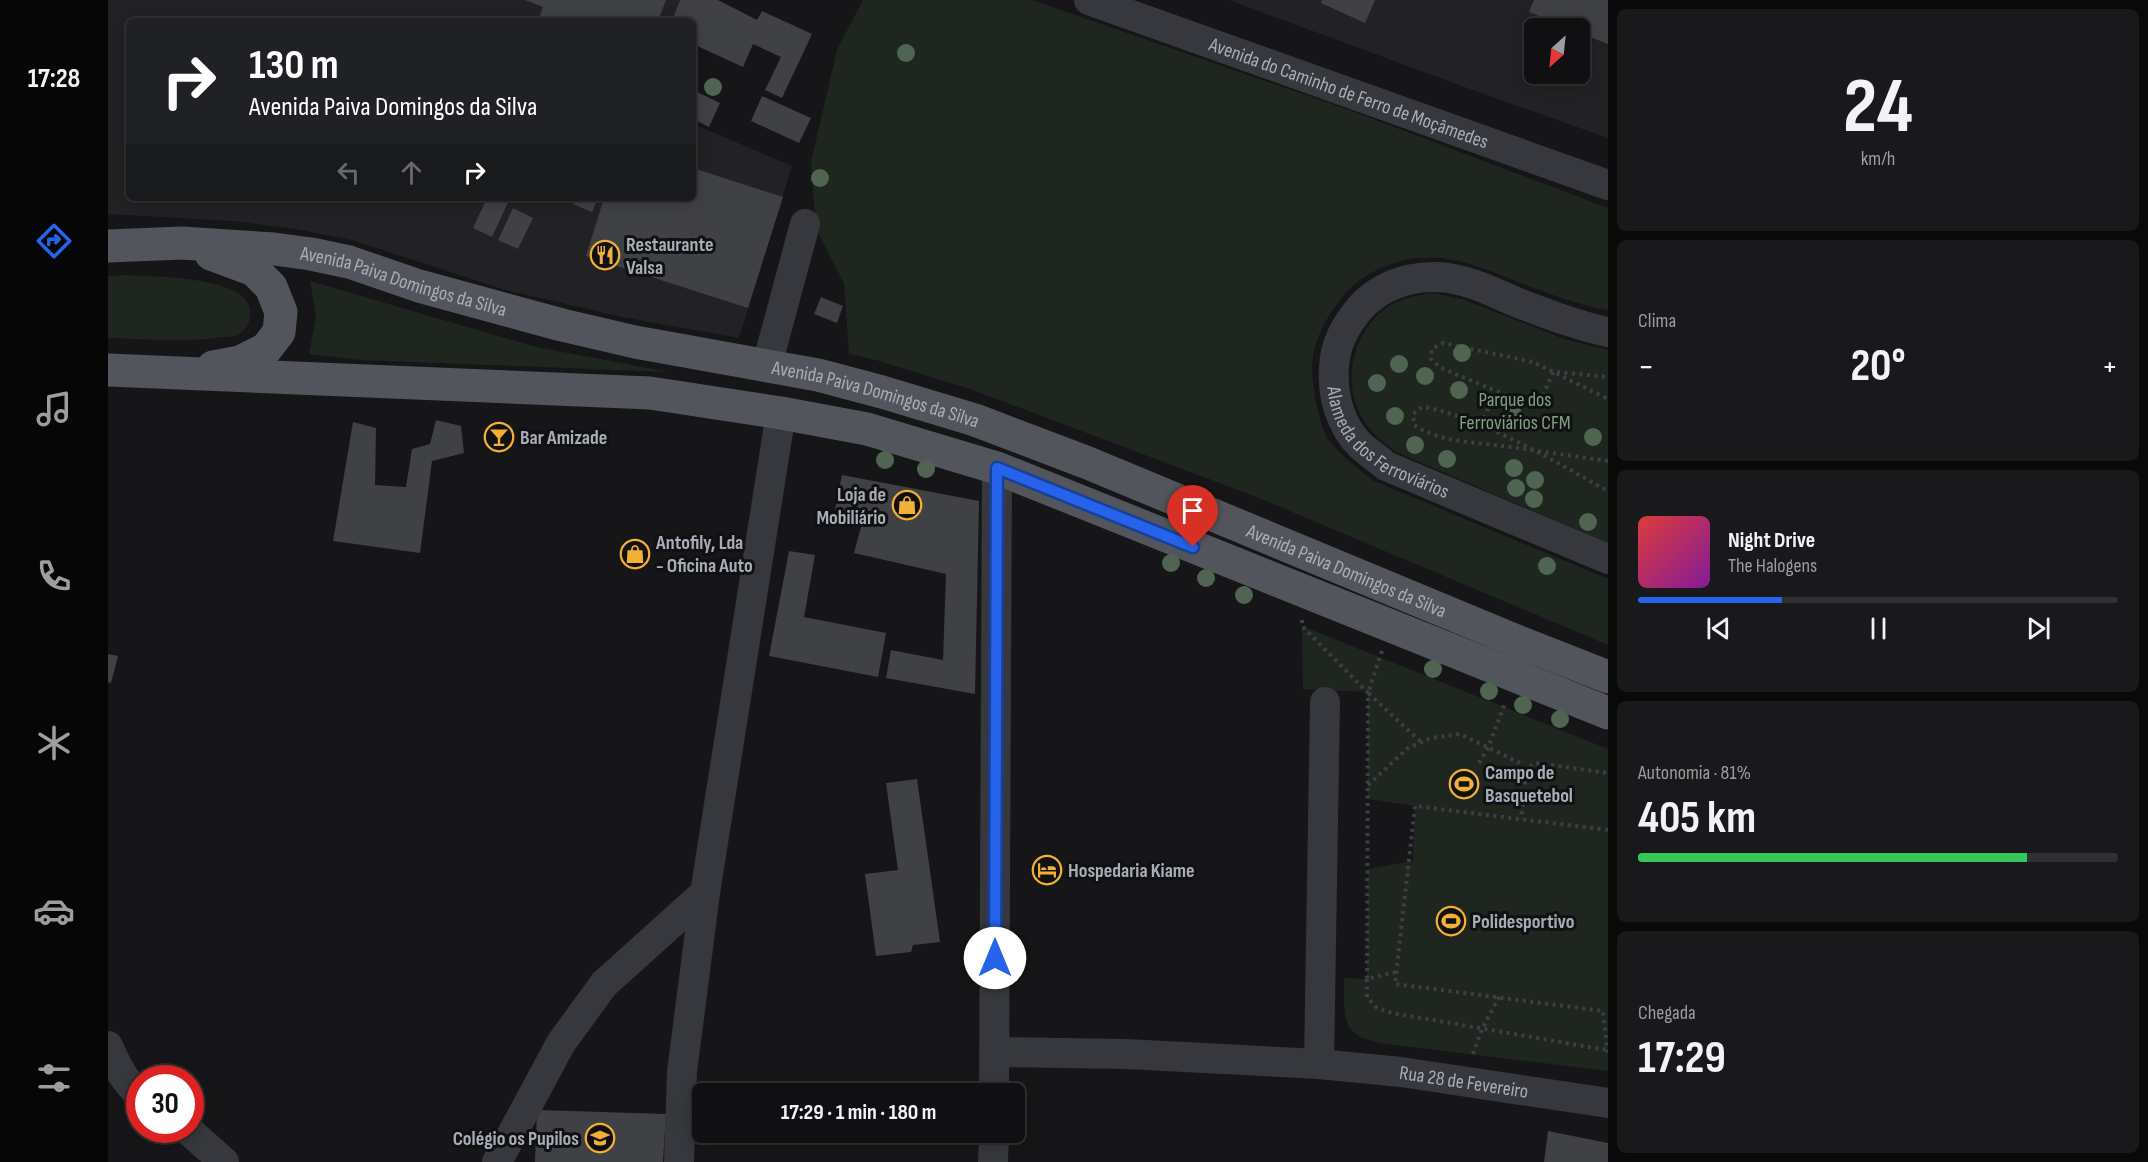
<!DOCTYPE html>
<html lang="pt">
<meta charset="utf-8">
<style>
:root{--surface:#101012;--page:#19191b;--text:#f1f3f6;--muted:#9c9d9f;--line:#303032;--accent:#2563eb}
body{margin:0;font-family:"Sofia Sans Condensed",sans-serif;background:var(--page);color:var(--text);height:100vh;display:flex;flex-direction:column;font-size:22px;white-space:nowrap}
*{box-sizing:border-box;margin:0}
p{font-size:20px;color:var(--muted)}
.icon{flex:none;width:33px;height:33px;fill:none;stroke:currentColor;stroke-width:2;stroke-linecap:round;stroke-linejoin:round}
.map{position:relative;flex:1;overflow:hidden}
.drawer{display:flex;flex-direction:column;gap:9px;padding:9px;background:#09090a;width:540px}
.drawer>*{flex:none}
.guide{position:absolute;left:18px;top:18px;width:570px;height:183px;border-radius:9px;box-shadow:0 3px 15px #0003,0 0 0 2px var(--line);background:#202124;color:#fff;overflow:hidden}
.needle{width:39px;rotate:207deg}
.buttons{position:absolute;left:1416px;top:18px;display:grid;gap:12px}
.buttons a{display:grid;place-items:center;width:66px;height:66px;border-radius:9px;background:var(--surface);box-shadow:0 3px 15px #0003,0 0 0 2px var(--line);font-size:30px}
.speed{position:absolute;left:18px;top:1065px;display:flex;gap:12px;font-size:30px;font-weight:700;text-align:center}
.speed>*{display:grid;place-content:center;width:78px;height:78px;border-radius:50%;background:var(--surface);box-shadow:0 3px 15px #0003,0 0 0 2px var(--line);line-height:1}
.speed .limit{border:9px solid #d22;background:#fff;color:#111}
.pin{position:absolute;display:grid;place-items:center;width:51px;height:51px;color:#fff;margin:-62px -26px;border-radius:50% 50% 50% 0;rotate:-45deg;box-shadow:0 0 6px #0007}
.pin .icon{rotate:45deg}
.me{position:absolute;width:66px;margin:-33px;rotate:0deg;stroke-linejoin:round;filter:drop-shadow(0 0 4px #0008)}
.turn{display:flex;align-items:center;gap:21px;height:126px;padding:0 24px;font-size:27px}
.turn .icon{width:78px;height:78px;stroke-width:2.5}
.turn b{display:block;font-size:42px;line-height:51px}
.lanes{display:flex;align-items:center;height:57px;padding:0 24px;background:#0003;justify-content:center;gap:30px;direction:ltr}
.lanes .off{opacity:.35}
.big{font-size:45px;font-weight:700;line-height:1.1}
.drawer .card{flex:1;display:flex;flex-direction:column;justify-content:center;gap:9px;min-width:0;padding:0 21px;border-radius:9px;background:var(--page)}
.drawer .dial{align-items:center;gap:0}
.dial b{font-size:78px;line-height:1}
.song{display:flex;align-items:center;gap:18px}
.cover{width:72px;height:72px;border-radius:9px;background:linear-gradient(135deg,hsl(0 70% 55%),hsl(290 70% 35%))}
.played{height:6px;border-radius:3px;background:linear-gradient(90deg,var(--accent) 30%,var(--line) 30%)}
.keys{display:flex;justify-content:space-around;direction:ltr}
.heat{display:flex;justify-content:space-between;align-items:center;font-size:33px;direction:ltr}
.charge{height:9px;border-radius:4px;background:linear-gradient(90deg,#34c759 81%,var(--line) 0)}
.trip{position:absolute;left:584px;top:1083px;width:333px;height:60px;border-radius:9px;background:var(--surface);box-shadow:0 3px 15px #0003,0 0 0 2px var(--line);font-weight:700;line-height:60px;text-align:center}
main{display:flex;flex:1;min-height:0}
.dock{display:flex;flex-direction:column;width:108px;justify-content:space-around;align-items:center;background:#060607;color:var(--muted)}
.dock .icon{width:42px;height:42px}
.dock .current{color:var(--accent)}
.dock b{font-size:27px;color:var(--text)}
.map>svg:first-child{display:block}
.built{fill:#222225;fill-rule:evenodd}
.green{fill:#1e261f}
.building{fill:#404145}
.lines{fill:none;stroke-linecap:round;stroke-linejoin:round}
.path{stroke:#3d3f44;stroke-width:4;stroke-dasharray:3 4.5;stroke-linecap:butt}
.minor{stroke:#37383d;stroke-width:30}
.major{stroke:#53555c;stroke-width:33}
.tree{fill:#506452}
.route-casing{stroke:#184099;stroke-width:15}
.route{stroke:#2563eb;stroke-width:10}
.labels{text-anchor:middle;stroke-width:6;stroke-linejoin:round;paint-order:stroke}
.street-label{font-size:20px;fill:#a8adb8;stroke:#111113}
.poi-label{font-size:20px;font-weight:bold;fill:#a8adb8;stroke:#111113;text-anchor:start}
.park-label{font-size:20px;fill:#7fa381;stroke:#111113}
</style>
<main>
<nav class="dock">
<b>17:28</b>
<svg class="icon current" aria-label="directions" viewBox="0 0 24 24"><path d="M12 3l9 9-9 9-9-9zM9 14v-3h6M13 9l2 2-2 2"/></svg>
<svg class="icon" aria-label="music" viewBox="0 0 24 24"><path d="M9 18V5l10-2v13"/><circle cx="6" cy="18" r="3"/><circle cx="16" cy="16" r="3"/></svg>
<svg class="icon" aria-label="phone" viewBox="0 0 24 24"><path d="M5 4h4l2 5-3 2q2 4 5 5l2-3 5 2v4C11 20 4 13 5 4z"/></svg>
<svg class="icon" aria-label="climate" viewBox="0 0 24 24"><path d="M12 3v18M4 7l16 10M4 17L20 7"/></svg>
<svg class="icon" aria-label="car" viewBox="0 0 24 24"><path d="M5 17H2v-5l4-1 3-4h7l3 4 3 1v5h-3M9 17h6M6 11h13"/><circle cx="7" cy="17" r="2"/><circle cx="17" cy="17" r="2"/></svg>
<svg class="icon" aria-label="filters" viewBox="0 0 24 24"><path d="M4 7h16M4 17h16"/><circle cx="9" cy="7" r="2"/><circle cx="15" cy="17" r="2"/></svg>
</nav>
<div class="map">
<svg width="1500" height="1162" viewBox="0 0 1500 1162">
<rect width="100%" height="100%" fill="#161618"/>
<g class="built">
<path d="M0 0H572L564 21H21V198H585V124L684 166 631 338 514 317 394 289 244 240 187 229 125 221 0 214Z"/>
<path d="M1121 0H1500V138L1381 96ZM1426 28H1472V74H1426Z"/>
</g>
<g class="green">
<path d="M755 0H924L1244 111 1500 208V310C1470 305 1441 294 1413 283 1365 264 1325 245 1273 268 1258 275 1244 284 1234 297 1218 318 1205 341 1204 367 1204 386 1211 428 1222 442 1235 457 1250 469 1266 481L1500 579V645L1151 498 862 389 768 360 741 354 736 283 708 229 703 162 729 50Z"/>
<path d="M19 275C45 277 151 275 142 318 141 324 136 332 129 335 126 337 119 337 115 337 78 343 38 339 0 338V276Z"/>
<path d="M202 281 428 347 561 372 252 360 201 354 208 318Z"/>
<path d="M1324 293 1354 299 1456 339 1500 350V543L1288 452C1274 441 1261 432 1253 416 1230 374 1251 314 1296 299 1305 296 1315 295 1324 293Z"/>
<path d="M1194 626 1500 749V1071L1271 1043C1264 1040 1254 1039 1248 1034 1232 1023 1237 995 1236 978L1259 979 1260 869 1305 861 1307 806 1260 799V692L1195 689Z"/>
</g>
<g class="building">
<path d="M417 0H558L550 21H430L435 7Z"/>
<path d="M572 0H610L649 20 654 11 704 34 674 98 657 90 673 57 645 44 635 67 585 44V21H564Z"/>
<path d="M1214 0H1267L1257 23 1213 3Z"/>
<path d="M1426 0H1500V44L1472 33V28H1461L1421 12Z"/>
<path d="M585 90 612 103 601 127 585 119Z"/>
<path d="M654 96 703 118 691 143 643 121Z"/>
<path d="M585 168 675 197 640 308 478 256 496 198H585Z"/>
<path d="M379 198H402L384 237 365 228Z"/>
<path d="M468 198H490L484 212 465 204Z"/>
<path d="M405 208 425 218 410 249 390 240Z"/>
<path d="M713 297 735 306 729 323 706 314Z"/>
<path d="M328 420 353 426 356 453 324 461 312 553 225 541 245 422 268 428 267 485 298 487 304 449 322 444Z"/>
<path d="M734 475 871 501 867 694 778 678 783 650 835 660 838 574 746 553 756 516 727 510Z"/>
<path d="M681 551 707 555 696 617 778 633 770 677 661 656Z"/>
<path d="M0 654 10 656 3 683 0 682Z"/>
<path d="M809 779 832 942 805 945 803 952 768 956 757 874 790 870 778 783Z"/>
<path d="M429 1110 558 1114 555 1162H427Z"/>
<path d="M1440 1131 1500 1143V1162H1436Z"/>
</g>
<g class="lines">
<g class="path">
<path d="M1445 372 1434 398 1427 404 1415 402 1333 368 1323 359 1324 349 1335 343 1425 362 1500 399"/>
<path d="M1449 372 1500 377"/>
<path d="M1373 425 1388 391"/>
<path d="M1500 461C1465 456 1430 451 1395 446 1366 442 1330 442 1306 425L1305 414 1314 407C1331 409 1346 415 1363 421 1411 440 1455 466 1500 491"/>
<path d="M1194 620V626L1260 693 1259 979 1288 972"/>
<path d="M1274 651 1260 693 1313 742"/>
<path d="M1371 763 1380 748 1397 703"/>
<path d="M1415 770 1428 763 1500 773"/>
<path d="M1260 785 1300 748 1323 738 1352 734 1410 762 1418 775 1413 819"/>
<path d="M1500 830 1307 806 1287 984 1495 1011 1500 1056"/>
<path d="M1259 979V997L1269 1008 1284 1013 1499 1050"/>
<path d="M1365 1054 1374 1029 1391 997"/>
</g>
<g class="minor">
<path id="s1" d="M981 0 1500 185"/>
<path id="s2" d="M1500 332C1471 326 1442 315 1413 304 1395 297 1377 287 1358 282 1322 271 1280 278 1253 307 1238 324 1227 343 1226 367 1224 395 1232 426 1253 446 1261 453 1270 459 1278 466L1500 559"/>
<path d="M659 365 697 224"/>
<path d="M0 1046C8 1064 16 1082 32 1094"/>
<path d="M887 1052 1018 1054 1211 1064 1217 702"/>
<path id="s3" d="M1211 1064 1293 1072 1500 1103"/>
<path d="M886 1094 889 468"/>
<path d="M80 1130 116 1162"/>
<path d="M389 1162 453 1043 496 984 597 893"/>
<path d="M571 1162 574 1072 597 893 673 413"/>
<path d="M885 1162 886 1132"/>
</g>
<g class="major">
<path id="s4" d="M0 246 74 243 166 249 203 254 241 262 311 286 454 325 527 342 710 375 774 392 867 420 980 463 1406 640 1500 677"/>
<path d="M103 254 146 270 163 287 173 312 171 332 158 349 132 362 105 367"/>
<path d="M0 370 542 393 673 413 759 429 889 468 1500 713"/>
</g>
</g>
<g class="tree">
<circle cx="798" cy="53" r="9"/>
<circle cx="605" cy="87" r="9"/>
<circle cx="712" cy="178" r="9"/>
<circle cx="1354" cy="353" r="9"/>
<circle cx="1291" cy="364" r="9"/>
<circle cx="1317" cy="376" r="9"/>
<circle cx="1269" cy="383" r="9"/>
<circle cx="1351" cy="390" r="9"/>
<circle cx="1404" cy="410" r="9"/>
<circle cx="1287" cy="416" r="9"/>
<circle cx="1485" cy="437" r="9"/>
<circle cx="1307" cy="445" r="9"/>
<circle cx="1339" cy="459" r="9"/>
<circle cx="777" cy="460" r="9"/>
<circle cx="1406" cy="468" r="9"/>
<circle cx="818" cy="469" r="9"/>
<circle cx="1427" cy="480" r="9"/>
<circle cx="1408" cy="488" r="9"/>
<circle cx="1426" cy="499" r="9"/>
<circle cx="1480" cy="522" r="9"/>
<circle cx="1063" cy="563" r="9"/>
<circle cx="1439" cy="566" r="9"/>
<circle cx="1098" cy="578" r="9"/>
<circle cx="1136" cy="595" r="9"/>
<circle cx="1325" cy="669" r="9"/>
<circle cx="1381" cy="691" r="9"/>
<circle cx="1415" cy="705" r="9"/>
<circle cx="1452" cy="719" r="9"/>
</g>
<g class="lines">
<g class="route-casing">
<path id="route" d="M887 958 889 468 1085 547"/>
</g>
<use href="#route" class="route"/>
</g>
<defs>
<g id="restaurant-ring" transform="scale(1.5)"><circle r="9.5" fill="#111113" stroke="#f2b134" stroke-width="1.5"/><path d="M-5-6h1v4h1v-4h1v4h1v-4h1v5L-1.5 .5V6h-2V.5L-5-1ZM5-6V6H3V1.5H1.5Q1.5-4 5-6Z" fill="#f2b134"/></g>
<g id="bar-ring" transform="scale(1.5)"><circle r="9.5" fill="#111113" stroke="#f2b134" stroke-width="1.5"/><path d="M-6-5H6L.8 .8V4.5H3.5V6h-7V4.5H-.8V.8Z" fill="#f2b134"/></g>
<g id="shop-ring" transform="scale(1.5)"><circle r="9.5" fill="#111113" stroke="#f2b134" stroke-width="1.5"/><path d="M-5-2.5h2.3a2.7 3.5 0 0 1 5.4 0H5L5.5 6h-11ZM-1.5-2.5h3a1.5 2.3 0 0 0-3 0Z" fill="#f2b134"/></g>
<g id="stadium-ring" transform="scale(1.5)"><circle r="9.5" fill="#111113" stroke="#f2b134" stroke-width="1.5"/><path d="M0-5a6.5 5 0 1 0 0 10a6.5 5 0 1 0 0-10ZM-3.5-1.8h7v3.6h-7Z" fill="#f2b134"/></g>
<g id="hotel-ring" transform="scale(1.5)"><circle r="9.5" fill="#111113" stroke="#f2b134" stroke-width="1.5"/><path d="M-6-4.5h1.5V1H6V5H4.5V3h-9V5H-6ZM-4 0a1.8 1.8 0 1 1 3.6 0ZM.5 0V-2.5h3Q6-2.5 6 0Z" fill="#f2b134"/></g>
<g id="school-ring" transform="scale(1.5)"><circle r="9.5" fill="#111113" stroke="#f2b134" stroke-width="1.5"/><path d="M0-5L7-2L0 1L-7-2ZM-4 1L0 2.5L4 1V4Q0 6-4 4Z" fill="#f2b134"/></g>
</defs>
<g fill-rule="evenodd">
<use href="#restaurant-ring" x="497" y="255"/>
<use href="#bar-ring" x="391" y="437"/>
<use href="#shop-ring" x="799" y="505"/>
<use href="#shop-ring" x="527" y="554"/>
<use href="#stadium-ring" x="1356" y="784"/>
<use href="#hotel-ring" x="939" y="870"/>
<use href="#stadium-ring" x="1343" y="921"/>
<use href="#school-ring" x="492" y="1138"/>
</g>
<g class="labels">
<g class="street-label">
<text dy="7" stroke="none"><textPath href="#s1" startOffset="276">Avenida do Caminho de Ferro de Moçâmedes</textPath></text>
<text dy="7" stroke="none"><textPath href="#s4" startOffset="300">Avenida Paiva Domingos da Silva</textPath></text>
<text dy="7" stroke="none"><textPath href="#s4" startOffset="786">Avenida Paiva Domingos da Silva</textPath></text>
<text dy="7" stroke="none"><textPath href="#s2" startOffset="434">Alameda dos Ferroviários</textPath></text>
<text dy="7" stroke="none"><textPath href="#s4" startOffset="1290">Avenida Paiva Domingos da Silva</textPath></text>
<text dy="7" stroke="none"><textPath href="#s3" startOffset="146">Rua 28 de Fevereiro</textPath></text>
</g>
<g class="poi-label">
<text x="518" y="251">Restaurante<tspan x="518" dy="23">Valsa</tspan></text>
<text x="412" y="444">Bar Amizade</text>
<text x="778" y="501" text-anchor="end">Loja de<tspan x="778" dy="23">Mobiliário</tspan></text>
<text x="548" y="549">Antofily, Lda<tspan x="548" dy="23">- Oficina Auto</tspan></text>
<text x="1377" y="779">Campo de<tspan x="1377" dy="23">Basquetebol</tspan></text>
<text x="960" y="877">Hospedaria Kiame</text>
<text x="1364" y="928">Polidesportivo</text>
<text x="471" y="1145" text-anchor="end">Colégio os Pupilos</text>
</g>
<g class="park-label">
<text x="1407" y="406">Parque dos<tspan x="1407" dy="23">Ferroviários CFM</tspan></text>
</g>
</g>
</svg>
<div class="buttons">
<a><svg class="needle" viewBox="-14 -14 28 28"><path d="M0-13l5 13h-10z" fill="#e53935"/><path d="M0 13l5-13h-10z" fill="#9c9d9f"/></svg></a>
</div>
<div class="speed"><div class="limit">30</div></div>
<div class="pin" style="left:1085px;top:547px;background:#d93025"><svg class="icon" aria-label="arrive" viewBox="0 0 24 24"><path d="M6 21V4h12l-3 4 3 4H6"/></svg></div>
<svg class="me" style="left:887px;top:958px" viewBox="-20 -20 40 40"><circle r="19" fill="#fff"/><path d="M0-13L10 11 0 6-10 11z" fill="#2563eb"/></svg>
<div class="trip">17:29 · 1 min · 180 m</div>
<div class="guide">
<div class="turn"><svg class="icon" aria-label="right" viewBox="0 0 24 24"><path d="M7 20v-9h11M14 6l5 5-5 5"/></svg><div><b>130 m</b>Avenida Paiva Domingos da Silva</div></div>
<div class="lanes"><svg class="icon off" aria-label="left" viewBox="0 0 24 24"><path d="M17 20v-9H6M10 6l-5 5 5 5"/></svg><svg class="icon off" aria-label="ahead" viewBox="0 0 24 24"><path d="M12 20V5M6 11l6-6 6 6"/></svg><svg class="icon" aria-label="right" viewBox="0 0 24 24"><path d="M7 20v-9h11M14 6l5 5-5 5"/></svg></div>
</div>
</div>
<section class="drawer">
<div class="card dial"><b>24</b><p>km/h</p></div>
<div class="card"><p>Clima</p>
<div class="heat"><a>−</a><b class="big">20°</b><a>+</a></div>
</div>
<div class="card">
<div class="song"><i class="cover"></i><div><b>Night Drive</b><p>The Halogens</p></div></div>
<div class="played"></div>
<div class="keys"><svg class="icon" aria-label="previous" viewBox="0 0 24 24"><path d="M18 5L8 12l10 7zM5 5v14"/></svg><svg class="icon" aria-label="pause" viewBox="0 0 24 24"><path d="M8 5v14M16 5v14"/></svg><svg class="icon" aria-label="next" viewBox="0 0 24 24"><path d="M6 5l10 7-10 7zM19 5v14"/></svg></div>
</div>
<div class="card"><p>Autonomia · 81%</p><b class="big">405 km</b><div class="charge"></div></div>
<div class="card"><p>Chegada</p><b class="big">17:29</b></div>
</section>
</main>
